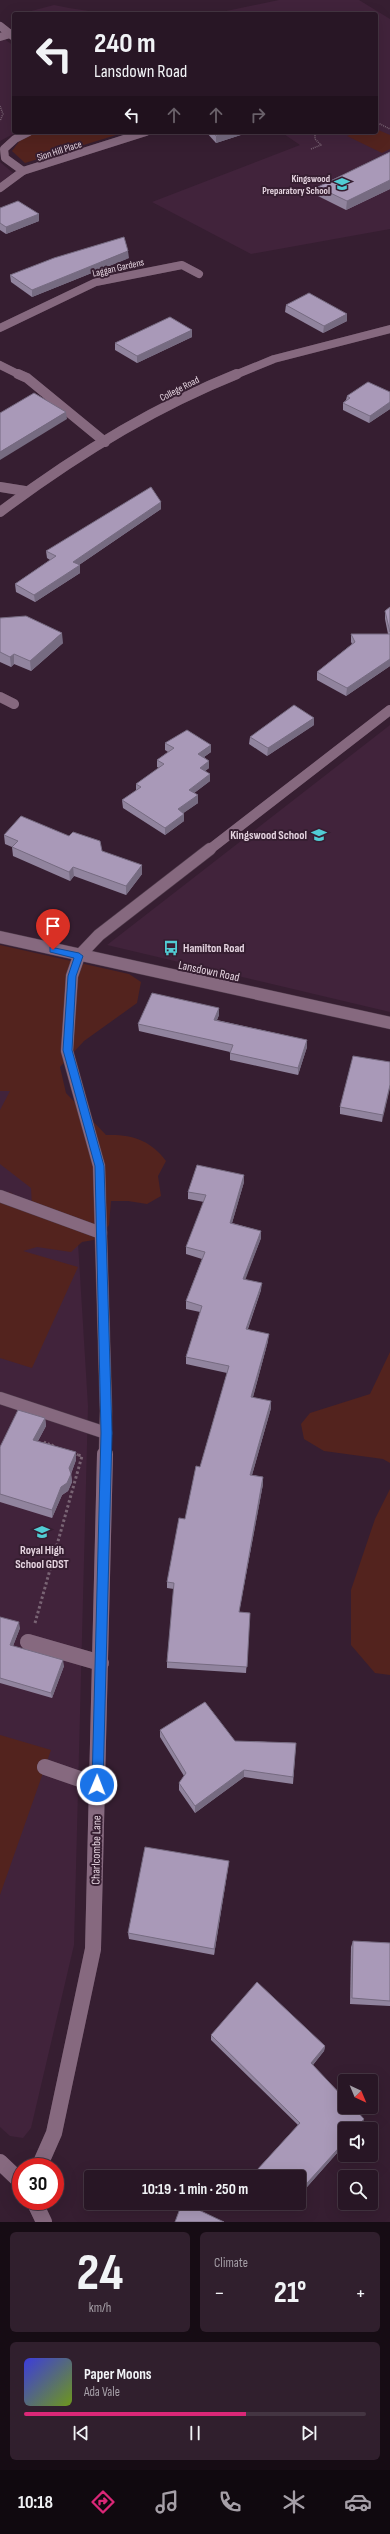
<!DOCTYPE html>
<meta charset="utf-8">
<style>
:root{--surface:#281625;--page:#301f2d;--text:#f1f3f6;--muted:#a59fa7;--line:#443542;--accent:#db2777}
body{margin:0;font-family:"Sofia Sans Condensed",sans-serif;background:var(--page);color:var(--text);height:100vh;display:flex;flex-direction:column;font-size:15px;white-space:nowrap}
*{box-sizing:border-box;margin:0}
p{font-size:13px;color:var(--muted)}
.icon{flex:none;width:22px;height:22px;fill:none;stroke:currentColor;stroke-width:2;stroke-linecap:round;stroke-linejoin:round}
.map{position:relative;height:2222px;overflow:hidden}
.side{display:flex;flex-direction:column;gap:10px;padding:10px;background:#160c14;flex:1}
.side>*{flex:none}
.banner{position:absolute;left:12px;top:12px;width:366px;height:122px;border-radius:4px;box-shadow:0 4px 16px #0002,0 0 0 1px var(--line);background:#281625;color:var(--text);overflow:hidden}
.needle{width:26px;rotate:136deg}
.tools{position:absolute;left:338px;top:2074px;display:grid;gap:8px}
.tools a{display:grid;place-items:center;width:40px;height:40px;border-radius:4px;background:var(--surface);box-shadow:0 4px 16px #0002,0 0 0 1px var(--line);font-size:20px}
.speed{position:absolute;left:12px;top:2158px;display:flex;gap:8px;font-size:20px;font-weight:700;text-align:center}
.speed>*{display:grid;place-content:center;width:52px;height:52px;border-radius:50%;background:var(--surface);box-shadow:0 4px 16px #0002,0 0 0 1px var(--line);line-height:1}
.speed .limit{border:6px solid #d22;background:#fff;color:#111}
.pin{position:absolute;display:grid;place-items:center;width:34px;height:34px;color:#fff;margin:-41px -17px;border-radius:50% 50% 50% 0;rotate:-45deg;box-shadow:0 0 4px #0007}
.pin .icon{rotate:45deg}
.me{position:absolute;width:44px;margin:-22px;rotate:1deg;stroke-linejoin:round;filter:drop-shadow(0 0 3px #0008)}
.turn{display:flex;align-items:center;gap:14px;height:84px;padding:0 16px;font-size:18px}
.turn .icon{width:52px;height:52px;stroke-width:2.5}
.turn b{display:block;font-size:28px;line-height:34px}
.lanes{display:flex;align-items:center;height:38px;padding:0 16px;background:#0003;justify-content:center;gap:20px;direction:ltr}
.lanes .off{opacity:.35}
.big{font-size:30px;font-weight:700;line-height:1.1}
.side .tile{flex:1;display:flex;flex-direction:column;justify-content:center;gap:6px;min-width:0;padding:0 14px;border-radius:6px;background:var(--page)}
.side .dial{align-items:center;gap:0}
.dial b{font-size:52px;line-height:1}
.song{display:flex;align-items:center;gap:12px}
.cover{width:48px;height:48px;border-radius:6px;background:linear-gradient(135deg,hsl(240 70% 55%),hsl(80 70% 35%))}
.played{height:4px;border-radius:2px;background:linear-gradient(90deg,var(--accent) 65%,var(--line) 65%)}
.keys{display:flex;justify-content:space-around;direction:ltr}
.heat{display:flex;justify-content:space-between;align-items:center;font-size:22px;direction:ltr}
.side .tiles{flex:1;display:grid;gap:10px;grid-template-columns:1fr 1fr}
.tile:last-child{grid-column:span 2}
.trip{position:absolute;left:84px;top:2170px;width:222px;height:40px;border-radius:4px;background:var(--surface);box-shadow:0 4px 16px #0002,0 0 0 1px var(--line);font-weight:700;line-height:40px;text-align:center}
.menu{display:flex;height:64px;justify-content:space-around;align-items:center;background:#10090f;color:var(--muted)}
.menu .icon{width:28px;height:28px}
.menu .active{color:var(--accent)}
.menu b{font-size:18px;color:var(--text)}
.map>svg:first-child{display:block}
.built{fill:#41233b}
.green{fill:#53231e}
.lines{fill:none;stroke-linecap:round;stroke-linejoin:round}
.lane-far3-casing{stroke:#503c4c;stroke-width:8}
.lane-far2-casing{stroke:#503c4c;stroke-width:10}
.lane-far1-casing{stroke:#503c4c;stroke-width:13}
.lane-casing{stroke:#503c4c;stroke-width:16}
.street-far3-casing{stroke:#503c4c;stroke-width:8}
.street-far2-casing{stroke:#503c4c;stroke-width:10}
.street-far1-casing{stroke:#503c4c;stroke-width:13}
.street-casing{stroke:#503c4c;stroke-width:16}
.secondary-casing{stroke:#503c4c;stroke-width:13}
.path-far2{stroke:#796474;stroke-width:1.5;stroke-dasharray:1 1;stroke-linecap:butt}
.path-far1{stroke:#796474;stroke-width:2.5;stroke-dasharray:2 2;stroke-linecap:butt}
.path{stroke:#796474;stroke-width:3;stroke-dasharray:2.5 2.5;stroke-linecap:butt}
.lane-far3{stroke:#86697f;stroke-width:8}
.lane-far2{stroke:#86697f;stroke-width:10}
.lane-far1{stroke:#86697f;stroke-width:12}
.lane{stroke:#86697f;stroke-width:16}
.street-far3{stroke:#86697f;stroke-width:8}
.street-far2{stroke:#86697f;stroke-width:10}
.street-far1{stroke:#86697f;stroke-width:12}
.street{stroke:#86697f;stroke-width:16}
.secondary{stroke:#86697f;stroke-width:12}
.wall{fill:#91849e}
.shaded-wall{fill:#766b81}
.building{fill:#a999b8;stroke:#766b81}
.route{fill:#1a73e8;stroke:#114b97}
.labels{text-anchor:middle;stroke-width:4;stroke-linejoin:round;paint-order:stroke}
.far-street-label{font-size:10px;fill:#e4d3df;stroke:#361e31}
.far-poi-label{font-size:10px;font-weight:bold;fill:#e4d3df;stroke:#361e31;text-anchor:end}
.poi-label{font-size:12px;font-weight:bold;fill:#e4d3df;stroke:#361e31;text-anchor:end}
.street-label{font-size:12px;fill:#e4d3df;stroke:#361e31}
</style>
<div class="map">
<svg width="390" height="2222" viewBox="0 0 390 2222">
<rect width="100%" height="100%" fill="#361e31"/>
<g class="built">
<path d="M279 0H359L390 19V229L251 254 152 202 300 145 281 132H376V14H212Z"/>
<path d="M54 5 69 8 108 14H20Z"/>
<path d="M0 36 14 46V132H17L0 141Z"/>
<path d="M0 162 13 173 0 183Z"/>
<path d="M390 725V1012L107 945Z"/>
<path d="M0 955 38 1055 73 1161 88 1406 74 1945 31 2128 23 2138 10 2136 0 2127Z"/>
</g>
<g class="green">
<path d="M376 129 390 135V149L382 153 347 136 358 132H376Z"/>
<path d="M37 132H126L25 163 12 151 21 139Z"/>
<path d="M0 945 129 974 141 982 137 1003 84 1041 60 1067 66 1093 106 1135C131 1134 151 1140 166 1161L158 1176 161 1196 147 1204 128 1201H111L109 1225 99 1239 82 1242 71 1252 37 1247 23 1251 78 1267 32 1368 0 1358V1191L12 1193 16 1203 32 1206 31 1188 0 1164V1110L10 1091H0Z"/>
<path d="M390 1352V1463L383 1459 324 1451 304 1439 301 1424 310 1413 370 1394Z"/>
<path d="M390 1489V1675L375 1673 351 1645V1590L375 1519Z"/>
<path d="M0 1735 51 1750 0 1895Z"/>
</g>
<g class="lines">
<g class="lane-far3-casing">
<path id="lane-far3" d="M0 37 10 34"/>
</g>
<g class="lane-far2-casing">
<path id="lane-far2" d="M0 697 14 704"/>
</g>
<g class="lane-far1-casing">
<g id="lane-far1">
<path d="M0 1196 101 1233"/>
<path d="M0 1398 106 1433"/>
</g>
</g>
<g class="lane-casing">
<g id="lane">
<path d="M28 1642 101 1663"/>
<path d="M45 1767 97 1785"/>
</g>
</g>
<g class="street-far3-casing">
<g id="street-far3">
<path d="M0 26 14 37"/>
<path d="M23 171 146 132"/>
<path d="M0 188 23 171 5 158 4 149 15 139 29 132"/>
<path d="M0 328 96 282 182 265 199 274"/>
<path d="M0 365 20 375"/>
<path d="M235 375 274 359 390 329"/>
</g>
</g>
<g class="street-far2-casing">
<g id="street-far2">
<path d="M18 374 27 378 105 442"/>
<path d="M0 487 25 491"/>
<path d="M0 512C73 457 152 408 237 374"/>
<path d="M209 850 390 710"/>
</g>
</g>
<g class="street-far1-casing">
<path id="street-far1" d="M105 1455 106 1411 99 1166 67 1051 72 976 79 956 99 935 210 849"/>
</g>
<g class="street-casing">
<g id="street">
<path d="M0 2162 21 2182"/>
<path d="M39 2167 54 2133 93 1949 105 1454"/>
<path d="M34 2201 44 2222"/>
</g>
</g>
<g class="secondary-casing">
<path id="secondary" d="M0 937 390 1023"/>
</g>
<g class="path-far2">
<path d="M0 106 3 114 0 121"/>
<path d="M376 122 390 129"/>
<path d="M311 149 321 145 315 139V132"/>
</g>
<g class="path-far1">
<path d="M44 1442 55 1446"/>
<path d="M73 1453 78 1455"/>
</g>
<path class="path" d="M35 1623 82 1456 75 1454"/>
<use href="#lane-far3" class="lane-far3"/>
<use href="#lane-far2" class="lane-far2"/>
<use href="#lane-far1" class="lane-far1"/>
<use href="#lane" class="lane"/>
<use href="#street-far3" class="street-far3"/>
<use href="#street-far2" class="street-far2"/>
<use href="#street-far1" class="street-far1"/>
<use href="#street" class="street"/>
<use href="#secondary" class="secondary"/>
</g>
<g class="wall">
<path d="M206 132H250L216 143Z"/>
<path d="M390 152V189L346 210 318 196V187Z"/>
<path d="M0 208 39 214V221L6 234 0 230Z"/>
<path d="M129 258 32 297 11 282 10 275Z"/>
<path d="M286 305 347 321 323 333 285 312Z"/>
<path d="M192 337 137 363 115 350V343Z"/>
<path d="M390 392V409L369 423 343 410V403L346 400 347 396Z"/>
<path d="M161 502V509L79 565 80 573 35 602 16 592 15 584 50 560 47 558 46 551Z"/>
<path d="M390 607V666L346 696 317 680V672L352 644 351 642V634H388L385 619V611Z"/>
<path d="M0 618 63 643 31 671 14 664 11 667 0 662Z"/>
<path d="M314 725 267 756 249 744 250 737Z"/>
<path d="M165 743 211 752 204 757 209 761V768L205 771 210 774V781L194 793 198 803 183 813 184 814V821L165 835 123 808 122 800 136 791V784L159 768 157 767V760L168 752 165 750Z"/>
<path d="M4 835 102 851 142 874 126 895 74 876 70 881 13 856 12 847 5 844Z"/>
<path d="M219 1008V1015L217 1020 307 1040V1047L298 1075 230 1060V1052L139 1031 138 1024Z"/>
<path d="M390 1062 382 1122 340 1114V1107Z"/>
<path d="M244 1175V1182L232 1223 261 1231V1238L245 1279 261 1290 248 1329 268 1341 253 1397 271 1408 252 1475 263 1477V1484L239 1612 250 1613 246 1673 167 1668V1662L174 1589 167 1588V1582L185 1519 200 1467 227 1373 186 1364V1357L200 1312 186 1309V1301L202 1259 186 1254V1247L204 1202 188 1199V1192Z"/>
<path d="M45 1418 46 1426 38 1441 76 1452V1460L71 1474 72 1482 68 1491 62 1495 52 1518 0 1502V1447Z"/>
<path d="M0 1617 20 1628 13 1646 64 1666 52 1698 0 1683Z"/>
<path d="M160 1730 235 1741 296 1743 293 1784 244 1777 195 1813 179 1790V1783L184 1776 160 1737Z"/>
<path d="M229 1861 228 1868 214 1955 129 1939 128 1933Z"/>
<path d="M353 1941 390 1943V2006L350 2004 351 1947Z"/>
<path d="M211 2035 325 2046 324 2051 313 2065 363 2123 345 2129V2144L299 2196V2177H259L257 2174V2170L298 2125 211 2040Z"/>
<path d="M283 2203H292L288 2208Z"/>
</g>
<g class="shaded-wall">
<path d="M229 132H250L216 143V136Z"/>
<path d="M390 180V189L346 210 347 201Z"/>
<path d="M39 214V221L6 234V227Z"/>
<path d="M128 251 129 258 32 297V290Z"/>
<path d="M347 314V321L323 333 324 326Z"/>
<path d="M192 330V337L137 363V356Z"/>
<path d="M390 402V409L369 423 370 416Z"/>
<path d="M66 412 67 419 0 460V452Z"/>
<path d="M161 502V509L73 569V562Z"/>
<path d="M80 565V573L35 602 34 595Z"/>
<path d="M62 633 63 643 31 671 30 661Z"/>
<path d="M14 654V664L11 667 10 657Z"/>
<path d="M390 659V666L346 696 347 688Z"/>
<path d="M314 718V725L267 756 268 748Z"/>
<path d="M211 745V752L198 761V754Z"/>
<path d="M209 761V768L200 775V768Z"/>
<path d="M210 774V781L189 797V790Z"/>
<path d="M198 795V803L178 817V809Z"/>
<path d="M184 814V821L165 835V828Z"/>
<path d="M142 865V874L126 895V886Z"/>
<path d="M73 867 74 876 70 881 69 872Z"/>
<path d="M219 1008V1015L214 1027V1020Z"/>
<path d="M307 1040V1047L298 1075V1068Z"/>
<path d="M390 1085V1088L382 1122 383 1115Z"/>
<path d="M244 1175V1182L230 1230V1223Z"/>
<path d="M261 1231V1238L243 1286V1279Z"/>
<path d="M262 1283 261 1290 245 1336 246 1329Z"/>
<path d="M269 1334 268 1341 251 1404V1397Z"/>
<path d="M271 1401V1408L250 1482V1475Z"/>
<path d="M45 1418 46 1426 34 1448 33 1440Z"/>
<path d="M76 1452V1460L70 1476 69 1468Z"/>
<path d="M71 1474 72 1482 68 1491 62 1495 52 1518V1510L61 1487Z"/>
<path d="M263 1477V1484L238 1618 239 1612Z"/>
<path d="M19 1622 20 1628 11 1651 10 1645Z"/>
<path d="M63 1660 64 1666 52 1698 51 1693Z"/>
<path d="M244 1770V1777L195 1813V1806Z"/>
<path d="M229 1861 228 1868 214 1955V1949Z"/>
<path d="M325 2046 324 2051 310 2068 311 2063Z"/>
<path d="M364 2119 363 2123 358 2129H355Z"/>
<path d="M345 2141V2144L299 2196V2192Z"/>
<path d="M290 2203H292L288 2208V2204Z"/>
</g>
<g class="building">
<path d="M212 132H229L216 136Z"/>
<path d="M390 152V180L347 201 318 187Z"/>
<path d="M18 201 39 214 6 227 0 223V208Z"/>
<path d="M124 237 128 251 32 290 10 275 54 258Z"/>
<path d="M309 293 347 314 324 326 286 305Z"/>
<path d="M170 317 192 330 137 356 115 343Z"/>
<path d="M368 382 390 392V402L370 416 343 403 350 398 347 396Z"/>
<path d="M34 393 66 412 0 452V413Z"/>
<path d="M151 487 161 502 73 562 80 565 34 595 15 584 56 556 46 551Z"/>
<path d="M390 607V632L385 611Z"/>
<path d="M26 616 62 633 30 661 14 654 10 657 0 652V618Z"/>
<path d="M351 634H390V659L347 688 317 672 355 642Z"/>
<path d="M294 705 314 718 268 748 250 737Z"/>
<path d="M187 730 211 745 198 754 209 761 200 768 210 774 189 790 198 795 178 809 184 814 165 828 122 800 141 787 136 784 164 764 157 760 174 748 165 743Z"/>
<path d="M21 816 69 836 73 832 100 841 102 851 142 865 126 886 73 867 69 872 12 847 18 841 4 835Z"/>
<path d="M152 993 219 1008 214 1020 307 1040 298 1068 230 1053 233 1045 138 1024Z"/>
<path d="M353 1056 390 1062V1085L383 1115 340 1107Z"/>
<path d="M197 1165 244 1175 230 1223 261 1231 243 1279 262 1283 246 1329 269 1334 251 1397 271 1401 250 1475 263 1477 239 1612 250 1613 247 1667 167 1662 174 1583 167 1582 179 1518 185 1519 196 1466 200 1467 229 1366 186 1357 202 1306 186 1301 205 1252 186 1247 206 1195 188 1192Z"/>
<path d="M18 1410 45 1418 33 1440 76 1452 69 1468 71 1474 67 1483 61 1487 52 1510 0 1494V1447Z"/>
<path d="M0 1617 19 1622 10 1645 63 1660 51 1693 0 1678Z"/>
<path d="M205 1702 235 1741 296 1743 293 1777 244 1770 195 1806 179 1783 186 1773 160 1730Z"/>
<path d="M145 1847 229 1861 214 1949 128 1933Z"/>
<path d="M353 1941 390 1943V2001L352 1998Z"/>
<path d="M257 1982 325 2046 311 2063 345 2099V2107H353L364 2119 355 2129H345V2141L299 2192V2177H263L257 2170 300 2123 211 2035Z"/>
<path d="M182 2203H184L224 2222H175Z"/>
</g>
<path class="route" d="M50 947 79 953 83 956 76 976 72 1050 104 1166 112 1433 103 1785 97 1791 92 1785 101 1433 95 1166 63 1050 68 976 74 958 50 952Z"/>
<defs>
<g id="school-bare" transform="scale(1.2)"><path d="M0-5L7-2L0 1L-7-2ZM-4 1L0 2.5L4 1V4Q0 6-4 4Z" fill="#51ccd4" stroke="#361e31" stroke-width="2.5" paint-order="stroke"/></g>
<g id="bus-bare" transform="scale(1.2)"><path d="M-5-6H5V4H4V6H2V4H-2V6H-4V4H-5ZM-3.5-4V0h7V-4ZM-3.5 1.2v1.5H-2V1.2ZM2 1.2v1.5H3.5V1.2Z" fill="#51ccd4" stroke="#361e31" stroke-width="2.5" paint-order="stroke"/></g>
</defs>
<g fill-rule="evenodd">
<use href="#school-bare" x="342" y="184"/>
<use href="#school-bare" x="319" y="835"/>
<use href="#bus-bare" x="171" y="948"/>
<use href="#school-bare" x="42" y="1532"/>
</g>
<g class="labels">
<g class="far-street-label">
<text transform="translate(59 150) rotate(-18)" y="4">Sion Hill Place</text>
<text transform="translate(118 267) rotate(-13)" y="4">Laggan Gardens</text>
<text transform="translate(179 388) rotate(-27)" y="4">College Road</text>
</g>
<g class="far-poi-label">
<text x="330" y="182">Kingswood<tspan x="330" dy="12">Preparatory School</tspan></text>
</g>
<g class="poi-label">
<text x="307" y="839">Kingswood School</text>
<text x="183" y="952" text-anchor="start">Hamilton Road</text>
<text x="42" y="1554" text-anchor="middle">Royal High<tspan x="42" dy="14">School GDST</tspan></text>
</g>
<g class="street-label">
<text transform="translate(209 971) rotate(12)" y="4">Lansdown Road</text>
<text transform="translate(96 1850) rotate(-89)" y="4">Charlcombe Lane</text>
</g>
</g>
</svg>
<div class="tools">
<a><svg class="needle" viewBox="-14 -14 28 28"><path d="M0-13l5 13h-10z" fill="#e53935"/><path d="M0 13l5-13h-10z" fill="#a59fa7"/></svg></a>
<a><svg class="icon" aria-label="sound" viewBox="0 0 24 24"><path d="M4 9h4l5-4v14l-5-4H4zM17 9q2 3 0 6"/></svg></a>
<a><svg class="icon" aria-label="search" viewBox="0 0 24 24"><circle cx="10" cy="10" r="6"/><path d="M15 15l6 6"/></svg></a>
</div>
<div class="speed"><div class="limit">30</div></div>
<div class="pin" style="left:53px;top:950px;background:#d93025"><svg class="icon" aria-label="arrive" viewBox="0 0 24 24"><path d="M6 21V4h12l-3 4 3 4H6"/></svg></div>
<svg class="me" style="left:97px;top:1785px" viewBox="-20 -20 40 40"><circle r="17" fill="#1a73e8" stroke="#fff" stroke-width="3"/><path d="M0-11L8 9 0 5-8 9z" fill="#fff"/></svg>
<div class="trip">10:19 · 1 min · 250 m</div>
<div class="banner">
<div class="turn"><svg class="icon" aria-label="left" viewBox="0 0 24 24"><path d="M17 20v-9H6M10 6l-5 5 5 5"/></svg><div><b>240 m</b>Lansdown Road</div></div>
<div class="lanes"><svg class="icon" aria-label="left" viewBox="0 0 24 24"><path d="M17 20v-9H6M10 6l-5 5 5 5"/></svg><svg class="icon off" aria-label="ahead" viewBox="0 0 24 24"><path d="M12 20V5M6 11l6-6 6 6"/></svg><svg class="icon off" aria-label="ahead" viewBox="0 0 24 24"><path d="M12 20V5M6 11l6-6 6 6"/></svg><svg class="icon off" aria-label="right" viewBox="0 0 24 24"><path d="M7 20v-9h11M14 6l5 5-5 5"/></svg></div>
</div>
</div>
<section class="side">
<div class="tiles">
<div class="tile dial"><b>24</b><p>km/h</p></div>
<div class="tile"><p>Climate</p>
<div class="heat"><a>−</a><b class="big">21°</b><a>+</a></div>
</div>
<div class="tile">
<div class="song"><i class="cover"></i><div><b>Paper Moons</b><p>Ada Vale</p></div></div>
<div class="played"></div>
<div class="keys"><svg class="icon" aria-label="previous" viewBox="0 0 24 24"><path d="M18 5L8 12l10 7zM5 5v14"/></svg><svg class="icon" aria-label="pause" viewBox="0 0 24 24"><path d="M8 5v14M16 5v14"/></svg><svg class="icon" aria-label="next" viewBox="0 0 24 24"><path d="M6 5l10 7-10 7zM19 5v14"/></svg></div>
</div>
</div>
</section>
<nav class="menu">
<b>10:18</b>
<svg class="icon active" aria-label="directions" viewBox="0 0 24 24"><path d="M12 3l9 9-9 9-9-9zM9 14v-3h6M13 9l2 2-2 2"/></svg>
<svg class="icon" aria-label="music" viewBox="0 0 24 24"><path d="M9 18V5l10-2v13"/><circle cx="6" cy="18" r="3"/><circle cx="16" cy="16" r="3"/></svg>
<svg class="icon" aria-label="phone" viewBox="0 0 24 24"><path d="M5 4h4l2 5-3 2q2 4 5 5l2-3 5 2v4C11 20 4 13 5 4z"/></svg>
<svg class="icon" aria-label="climate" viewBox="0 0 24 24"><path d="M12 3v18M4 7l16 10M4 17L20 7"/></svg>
<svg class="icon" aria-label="car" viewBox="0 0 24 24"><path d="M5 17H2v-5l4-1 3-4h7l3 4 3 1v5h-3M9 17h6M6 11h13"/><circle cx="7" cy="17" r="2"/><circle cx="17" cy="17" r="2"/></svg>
</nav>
